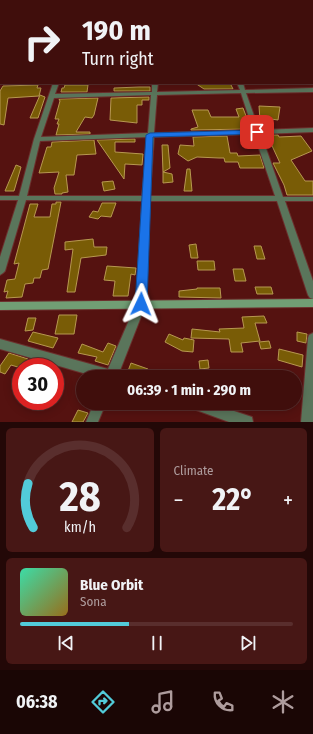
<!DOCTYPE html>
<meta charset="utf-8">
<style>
:root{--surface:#400e0c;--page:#471715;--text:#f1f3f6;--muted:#ae9c9d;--line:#592e2d;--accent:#52cbd9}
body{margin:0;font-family:"Fira Sans Condensed",sans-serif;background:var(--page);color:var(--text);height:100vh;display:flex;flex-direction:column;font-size:15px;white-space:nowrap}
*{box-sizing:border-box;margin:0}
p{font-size:13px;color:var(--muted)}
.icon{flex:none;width:22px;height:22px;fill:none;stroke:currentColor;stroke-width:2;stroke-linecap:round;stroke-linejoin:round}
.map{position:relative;height:422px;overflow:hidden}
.details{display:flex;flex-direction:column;gap:6px;padding:6px;background:#230807;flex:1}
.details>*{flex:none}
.banner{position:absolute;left:0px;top:0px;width:313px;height:84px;box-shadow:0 2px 10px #0003,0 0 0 1px var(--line);background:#400e0c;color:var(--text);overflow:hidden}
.speed{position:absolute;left:12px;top:358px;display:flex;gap:8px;font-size:20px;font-weight:700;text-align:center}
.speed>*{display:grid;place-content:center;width:52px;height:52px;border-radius:50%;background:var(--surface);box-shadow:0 2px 10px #0003,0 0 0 1px var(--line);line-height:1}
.speed .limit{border:6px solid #d22;background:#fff;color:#111}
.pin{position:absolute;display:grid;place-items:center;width:34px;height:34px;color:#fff;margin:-17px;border-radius:8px;box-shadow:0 2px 6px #0006}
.me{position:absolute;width:44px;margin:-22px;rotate:2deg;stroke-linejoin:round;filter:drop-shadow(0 0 3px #0008)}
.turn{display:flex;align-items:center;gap:14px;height:84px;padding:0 16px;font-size:18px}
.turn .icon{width:52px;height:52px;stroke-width:2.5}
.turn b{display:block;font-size:28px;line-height:34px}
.big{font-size:30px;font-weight:700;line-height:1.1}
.details .card{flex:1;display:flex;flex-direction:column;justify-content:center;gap:6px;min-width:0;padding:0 14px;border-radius:6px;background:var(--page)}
.details .dial{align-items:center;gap:0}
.dial svg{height:104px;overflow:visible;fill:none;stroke:var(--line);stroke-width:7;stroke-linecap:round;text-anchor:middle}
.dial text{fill:var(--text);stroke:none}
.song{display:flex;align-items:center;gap:12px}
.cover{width:48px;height:48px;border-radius:6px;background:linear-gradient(135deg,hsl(160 70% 55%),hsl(40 70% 35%))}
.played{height:4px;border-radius:2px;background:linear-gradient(90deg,var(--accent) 40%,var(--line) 40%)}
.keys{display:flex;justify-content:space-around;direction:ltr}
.heat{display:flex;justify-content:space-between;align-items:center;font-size:22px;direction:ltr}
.details .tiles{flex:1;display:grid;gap:6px;grid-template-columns:1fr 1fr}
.card:last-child{grid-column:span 2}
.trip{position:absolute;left:76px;top:370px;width:226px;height:40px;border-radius:20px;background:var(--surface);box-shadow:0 2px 10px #0003,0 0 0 1px var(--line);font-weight:700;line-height:40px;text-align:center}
.tabs{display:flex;height:64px;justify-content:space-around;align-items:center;background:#1a0605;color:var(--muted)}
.tabs .icon{width:28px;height:28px}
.tabs .on{color:var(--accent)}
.tabs b{font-size:18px;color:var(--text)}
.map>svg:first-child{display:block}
.building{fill:#795c06;stroke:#b79850}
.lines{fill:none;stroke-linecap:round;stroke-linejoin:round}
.minor-casing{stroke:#6c2f2d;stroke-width:2}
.secondary-casing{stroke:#6c2f2d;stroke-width:2}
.minor{fill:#5a755b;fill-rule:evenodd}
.secondary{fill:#719e74;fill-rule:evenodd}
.route{fill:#1a73e8;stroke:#114b97}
</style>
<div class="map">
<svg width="313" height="422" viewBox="0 0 313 422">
<rect width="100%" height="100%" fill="#551210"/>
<g class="building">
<path d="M195 83H230L233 89H204Z"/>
<path d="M38 85 37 88H41L39 96 8 98 4 125 0 124V91L3 86Z"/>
<path d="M65 85H88L87 92H61L62 88H64Z"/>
<path d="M139 87H150V91H114V88Z"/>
<path d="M40 95 45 97 38 118H30Z"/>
<path d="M149 97V100H142V105H137V123L110 120 111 98Z"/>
<path d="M98 98 94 115 92 118 85 117 76 132H90V134L56 135 59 124H57L59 119H55L60 101 59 99Z"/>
<path d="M259 106 280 107 278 120 271 119V121H260Z"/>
<path d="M243 108 251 129 191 130V129L198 127 192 110H208L211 117H239L236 109Z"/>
<path d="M267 135H278L279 137 301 136 312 151 291 160 305 181H313V195H287L284 185 273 163H280Z"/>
<path d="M227 136 230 153H237L238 156 260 155 264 168H240L238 162H225L224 158H219L197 157 188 161 178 154 180 145 194 146 193 137Z"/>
<path d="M135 139V142H115V152L143 154 142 165 125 164 124 179 97 140Z"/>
<path d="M94 140 96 154 77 155 74 175H66L68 192 62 193V194H55L54 188 59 172 39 173 47 147H51L52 142Z"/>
<path d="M162 145H168L170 168 163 172Z"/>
<path d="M16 165 21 167 14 191H5Z"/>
<path d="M187 169H190L192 191H184Z"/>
<path d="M163 172 172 174 173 182 163 183Z"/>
<path d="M113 181 115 189 104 191 102 182Z"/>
<path d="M56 202H61L48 269 42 270 40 278H34L33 283 25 284 22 297 6 298 8 291 4 292 7 280 15 279 19 263 14 264 30 204H38L34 217H50L52 204H56Z"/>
<path d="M102 203H116L111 217 101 216 98 219 89 217 93 211 98 212Z"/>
<path d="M93 239 94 247H107L106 255 81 258 75 292H67L73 249 65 250V242Z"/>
<path d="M196 244 198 258H191L189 245Z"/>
<path d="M254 246H261L265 259H257Z"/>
<path d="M197 261H214L215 270H198Z"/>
<path d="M107 266 136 268 135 275 131 274 128 296H113L115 281 104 280Z"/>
<path d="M233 269H243L246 281H235Z"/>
<path d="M255 287H271L273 294H257Z"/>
<path d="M197 288H220L221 298 179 297V291L197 289Z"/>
<path d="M59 315H77L74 334H55Z"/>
<path d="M264 316 267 323H255L260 341 241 343 243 352H231L229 339 191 338 192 329 220 332 219 329 244 328 242 317Z"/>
<path d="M28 318H36L33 330 25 331Z"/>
<path d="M33 332 58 338 53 348 28 341Z"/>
<path d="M297 332 307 334 306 343 297 341Z"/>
<path d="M169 334 183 340 184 338 194 340 193 352 182 351 165 342Z"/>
<path d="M269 341 271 348 261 349 259 342Z"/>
<path d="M108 343 116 346 108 365 95 361 97 357 78 353 82 344 103 352Z"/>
<path d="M279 349 303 355 302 367 278 360Z"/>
<path d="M9 353 28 359 21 368 11 365 5 374 0 372V366Z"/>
<path d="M208 360 209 368 200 369 199 361Z"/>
<path d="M131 363 148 369 144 377 128 371Z"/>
<path d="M78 410 88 413 83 422H72Z"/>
</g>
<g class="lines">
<g class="minor-casing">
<g id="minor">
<rect x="49" y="0" width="4" height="1"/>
<rect x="147" y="0" width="4" height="1"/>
<rect x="207" y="0" width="4" height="1"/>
<path d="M262 0H267L268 1H263Z"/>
<rect x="312" y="4" width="1" height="2"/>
<rect x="0" y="5" width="1" height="2"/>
<rect x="312" y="18" width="1" height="2"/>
<rect x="312" y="25" width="1" height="3"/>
<rect x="312" y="32" width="1" height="2"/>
<rect x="0" y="33" width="1" height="2"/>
<rect x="312" y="56" width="1" height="2"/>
<path d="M53 83H59L55 94 152 92V83H158L157 92 240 90 237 83H243L245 90 313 88V92L246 93 259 130 313 128V132L261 134 283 197H313V201H285L313 281V299L310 298 308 295 277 201H150L146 304 119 373 122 377H97L0 349V339L108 369 136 304 142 201 26 200 5 271 3 273 0 275V257L18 200H0V196H19L34 139ZM241 93 253 130 154 133 157 95ZM151 95 148 133 41 137 54 98ZM254 134 275 196H150L154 137ZM148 137 142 196H27L40 141Z"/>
<path d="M313 333V422H301L308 338 309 335Z"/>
<path d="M94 403H106L98 422H86Z"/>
<path d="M186 403H210L252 417 253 422H229L188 407Z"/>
</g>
</g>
<g class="secondary-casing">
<path id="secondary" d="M313 299V307L0 310V302Z"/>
</g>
<use href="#minor" class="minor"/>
<use href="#secondary" class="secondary"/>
</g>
<path class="route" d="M257 130 259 131V134L153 137 147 304 145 307 141 309 137 307 135 304 146 135 150 133Z"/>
</svg>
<div class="speed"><div class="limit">30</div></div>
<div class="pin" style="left:257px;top:132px;background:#d93025"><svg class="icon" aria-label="arrive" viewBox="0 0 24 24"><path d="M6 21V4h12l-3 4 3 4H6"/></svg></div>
<svg class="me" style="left:141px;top:304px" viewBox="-20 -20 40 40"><path d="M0-17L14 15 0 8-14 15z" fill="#1a73e8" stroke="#fff" stroke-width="4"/></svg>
<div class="trip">06:39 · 1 min · 290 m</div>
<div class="banner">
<div class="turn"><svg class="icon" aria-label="right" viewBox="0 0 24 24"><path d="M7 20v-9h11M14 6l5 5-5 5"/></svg><div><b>190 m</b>Turn right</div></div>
</div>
</div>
<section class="details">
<div class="tiles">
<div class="card dial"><svg viewBox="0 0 100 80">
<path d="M14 69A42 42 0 1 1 86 69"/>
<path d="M14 69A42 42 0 0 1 10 35" stroke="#52cbd9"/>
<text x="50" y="56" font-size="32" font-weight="700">28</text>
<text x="50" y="72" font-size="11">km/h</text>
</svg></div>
<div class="card"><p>Climate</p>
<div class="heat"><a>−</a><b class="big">22°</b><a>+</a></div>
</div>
<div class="card">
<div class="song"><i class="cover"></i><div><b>Blue Orbit</b><p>Sona</p></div></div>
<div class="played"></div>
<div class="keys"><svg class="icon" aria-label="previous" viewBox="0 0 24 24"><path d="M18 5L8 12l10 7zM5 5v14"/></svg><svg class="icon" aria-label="pause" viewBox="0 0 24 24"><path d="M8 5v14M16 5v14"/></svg><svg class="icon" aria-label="next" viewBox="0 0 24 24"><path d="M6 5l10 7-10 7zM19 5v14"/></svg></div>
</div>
</div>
</section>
<nav class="tabs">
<b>06:38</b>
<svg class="icon on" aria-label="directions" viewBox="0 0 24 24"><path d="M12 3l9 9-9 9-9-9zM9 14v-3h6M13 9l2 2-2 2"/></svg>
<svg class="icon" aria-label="music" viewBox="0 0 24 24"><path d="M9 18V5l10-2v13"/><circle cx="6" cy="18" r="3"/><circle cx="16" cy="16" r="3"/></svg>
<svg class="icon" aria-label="phone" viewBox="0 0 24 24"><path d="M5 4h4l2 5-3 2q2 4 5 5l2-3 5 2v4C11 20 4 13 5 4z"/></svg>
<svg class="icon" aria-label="climate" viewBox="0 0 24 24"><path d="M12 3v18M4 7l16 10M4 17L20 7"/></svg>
</nav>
